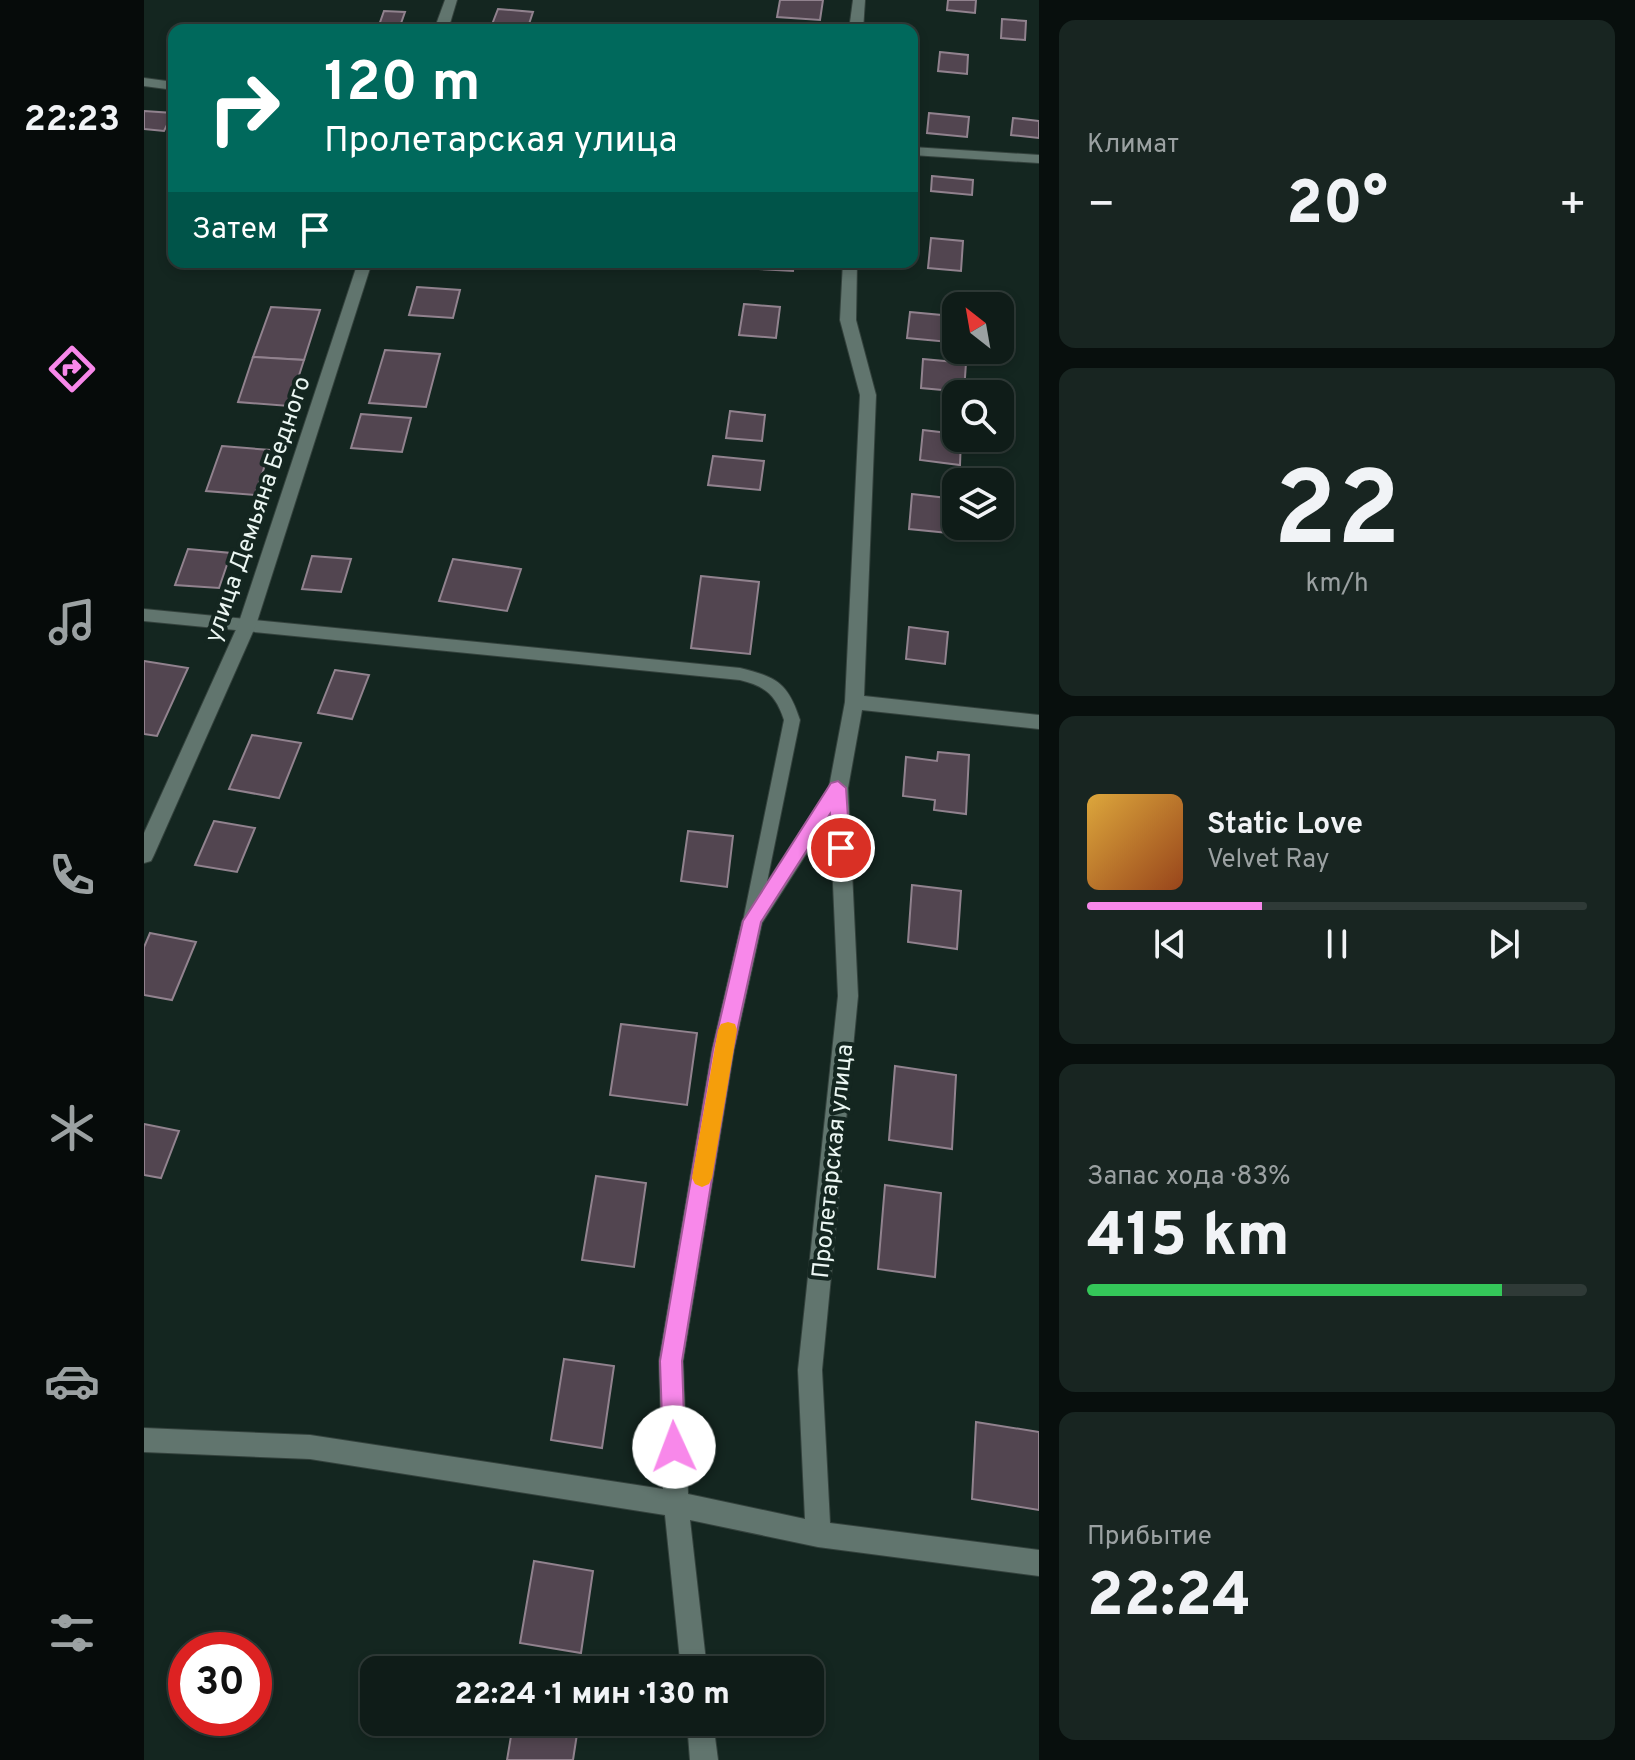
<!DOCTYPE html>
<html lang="ru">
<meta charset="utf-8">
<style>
:root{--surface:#0f1c18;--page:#182521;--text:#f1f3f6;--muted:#9ba1a2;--line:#2f3a37;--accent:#f888ea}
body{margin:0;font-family:Overpass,sans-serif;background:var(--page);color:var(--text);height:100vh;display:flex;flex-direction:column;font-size:30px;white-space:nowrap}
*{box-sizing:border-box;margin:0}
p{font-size:26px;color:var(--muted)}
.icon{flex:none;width:44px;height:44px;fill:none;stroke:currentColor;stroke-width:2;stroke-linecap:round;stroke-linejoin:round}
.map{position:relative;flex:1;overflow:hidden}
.sheet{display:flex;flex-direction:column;gap:20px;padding:20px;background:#080f0d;width:596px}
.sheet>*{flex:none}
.guide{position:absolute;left:24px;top:24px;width:750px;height:244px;border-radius:16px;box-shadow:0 4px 12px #0003,0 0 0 2px var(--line);background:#00695c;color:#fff;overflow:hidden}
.needle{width:52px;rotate:329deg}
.controls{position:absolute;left:798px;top:292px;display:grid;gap:16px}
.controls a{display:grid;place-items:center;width:72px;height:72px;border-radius:16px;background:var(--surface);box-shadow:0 4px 12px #0003,0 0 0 2px var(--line);font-size:40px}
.speed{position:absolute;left:24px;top:1632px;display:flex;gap:16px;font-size:40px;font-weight:700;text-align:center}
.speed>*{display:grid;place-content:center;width:104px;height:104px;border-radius:50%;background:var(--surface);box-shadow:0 4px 12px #0003,0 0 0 2px var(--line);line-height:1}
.speed .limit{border:12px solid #d22;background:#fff;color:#111}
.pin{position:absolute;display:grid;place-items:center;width:68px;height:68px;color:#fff;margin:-34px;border:4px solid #fff;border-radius:50%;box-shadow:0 2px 8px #0007}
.me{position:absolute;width:88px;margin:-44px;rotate:358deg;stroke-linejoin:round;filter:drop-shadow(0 0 6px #0008)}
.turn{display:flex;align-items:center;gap:28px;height:168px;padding:0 24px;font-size:36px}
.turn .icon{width:104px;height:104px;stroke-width:2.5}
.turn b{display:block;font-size:56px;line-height:68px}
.then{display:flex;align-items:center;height:76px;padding:0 24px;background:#0003;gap:16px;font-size:30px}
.big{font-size:60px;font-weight:800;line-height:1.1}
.sheet .card{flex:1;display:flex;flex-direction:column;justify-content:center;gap:12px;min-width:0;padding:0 28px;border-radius:16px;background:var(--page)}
.sheet .dial{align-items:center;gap:0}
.dial b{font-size:104px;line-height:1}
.song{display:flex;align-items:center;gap:24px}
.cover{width:96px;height:96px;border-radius:12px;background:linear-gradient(135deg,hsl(40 70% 55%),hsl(20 70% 35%))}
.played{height:8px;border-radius:4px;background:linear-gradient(90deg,var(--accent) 35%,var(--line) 35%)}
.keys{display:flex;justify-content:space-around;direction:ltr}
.heat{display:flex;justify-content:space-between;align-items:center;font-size:44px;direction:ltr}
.charge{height:12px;border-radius:6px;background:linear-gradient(90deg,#34c759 83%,var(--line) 0)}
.trip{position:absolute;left:216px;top:1656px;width:464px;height:80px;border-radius:16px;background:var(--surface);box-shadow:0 4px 12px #0003,0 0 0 2px var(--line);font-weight:800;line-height:80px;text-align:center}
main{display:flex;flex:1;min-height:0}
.dock{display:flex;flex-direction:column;width:144px;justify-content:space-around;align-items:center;background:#060b0a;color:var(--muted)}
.dock .icon{width:56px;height:56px}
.dock .current{color:var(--accent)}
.dock b{font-size:36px;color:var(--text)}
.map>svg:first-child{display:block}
.building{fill:#524550;stroke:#91828e;stroke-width:2}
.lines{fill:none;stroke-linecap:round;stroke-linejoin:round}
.service-casing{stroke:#34423d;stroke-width:2}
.minor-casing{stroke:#34423d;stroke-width:2}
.service{fill:#61756e;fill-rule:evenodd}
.minor{fill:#61756e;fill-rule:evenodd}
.route{fill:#f888ea;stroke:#a15898;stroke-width:2}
.slow{fill:#f59e0b}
.labels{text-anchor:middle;stroke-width:8;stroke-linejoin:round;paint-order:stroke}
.street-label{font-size:24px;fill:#ebf6f2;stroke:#142620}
</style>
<main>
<nav class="dock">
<b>22:23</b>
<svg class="icon current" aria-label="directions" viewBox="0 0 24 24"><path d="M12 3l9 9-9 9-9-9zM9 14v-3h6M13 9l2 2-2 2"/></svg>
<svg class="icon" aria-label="music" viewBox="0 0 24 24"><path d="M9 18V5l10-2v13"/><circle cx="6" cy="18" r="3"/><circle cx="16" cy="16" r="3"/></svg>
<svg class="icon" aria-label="phone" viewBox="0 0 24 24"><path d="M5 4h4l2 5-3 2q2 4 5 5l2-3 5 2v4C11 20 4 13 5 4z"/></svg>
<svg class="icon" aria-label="climate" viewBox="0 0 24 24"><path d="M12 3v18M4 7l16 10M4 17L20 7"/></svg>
<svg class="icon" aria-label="car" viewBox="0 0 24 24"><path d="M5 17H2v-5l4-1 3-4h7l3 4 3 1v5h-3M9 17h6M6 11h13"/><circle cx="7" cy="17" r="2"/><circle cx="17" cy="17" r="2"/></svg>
<svg class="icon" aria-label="filters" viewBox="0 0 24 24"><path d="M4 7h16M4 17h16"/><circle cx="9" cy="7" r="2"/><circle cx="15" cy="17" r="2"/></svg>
</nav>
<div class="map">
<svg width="895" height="1760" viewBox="0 0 895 1760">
<rect width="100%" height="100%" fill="#142620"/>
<g class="building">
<path d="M636 0H679L676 20 633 17Z"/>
<path d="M804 0H832L831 13 803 10Z"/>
<path d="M354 9 389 12 383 30 347 27Z"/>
<path d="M240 11 261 12 255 29 234 28Z"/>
<path d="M858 19 882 21 881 40 857 38Z"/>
<path d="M796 52 824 55 823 74 794 71Z"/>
<path d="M0 111 29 113 20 131 0 129Z"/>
<path d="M785 113 825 117 823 137 783 133Z"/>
<path d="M869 118 895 121V138L867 135Z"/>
<path d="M788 176 829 180 828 195 787 191Z"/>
<path d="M787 238 819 241 817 271 784 268Z"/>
<path d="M616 262H650L649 271 615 269Z"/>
<path d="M273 287 316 290 309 318 265 315Z"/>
<path d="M600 304 636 307 632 338 595 335Z"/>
<path d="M127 307 176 310 160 360 109 357Z"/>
<path d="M766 312 808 316 805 342 763 338Z"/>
<path d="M241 350 296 354 282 407 225 403Z"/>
<path d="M109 357 160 360 145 406 94 402Z"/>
<path d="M779 359 822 363 820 392 777 388Z"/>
<path d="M586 411 621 415 618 441 582 438Z"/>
<path d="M217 414 267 418 258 452 207 448Z"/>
<path d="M779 430 812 434V438H817L816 465 776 460Z"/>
<path d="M78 446 126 450 111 495 62 491Z"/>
<path d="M569 456 620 461 616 490 564 485Z"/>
<path d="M768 494 812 499V526H825L824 535 765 529Z"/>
<path d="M44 549 87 553 75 588 31 585Z"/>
<path d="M168 556 207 559 197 592 158 589Z"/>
<path d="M309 559 377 569 363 611 295 601Z"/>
<path d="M557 576 615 582 606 654 547 648Z"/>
<path d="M765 627 804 632 801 664 762 659Z"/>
<path d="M0 661 44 668 13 736 0 734Z"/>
<path d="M191 670 225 675 208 719 174 713Z"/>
<path d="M108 735 157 743 135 798 85 789Z"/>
<path d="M794 752 825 755 822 814 790 810 791 800 759 796 762 757 793 761Z"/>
<path d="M70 821 111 828 93 872 51 865Z"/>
<path d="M544 831 589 836 583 887 537 881Z"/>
<path d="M768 885 817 891 813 949 764 942Z"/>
<path d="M6 933 52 942 28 1000 0 995V947Z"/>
<path d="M477 1024 553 1033 543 1105 466 1095Z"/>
<path d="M751 1066 812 1075 808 1149 745 1140Z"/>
<path d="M0 1124 35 1131 17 1178 0 1175Z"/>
<path d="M452 1176 502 1183 490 1267 438 1260Z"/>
<path d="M741 1185 797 1193 791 1277 734 1269Z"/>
<path d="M420 1359 470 1366 458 1448 407 1440Z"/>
<path d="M832 1422 895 1432V1510L828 1499Z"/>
<path d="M390 1561 449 1571 437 1653 376 1643Z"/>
<path d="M369 1724 433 1734 429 1760H363Z"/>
</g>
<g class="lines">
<g class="service-casing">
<path id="service" d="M0 609 596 668C633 677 644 683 656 720L614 926H602L599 921 640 720C632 695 621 686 596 680L0 621Z"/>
</g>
<g class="minor-casing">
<g id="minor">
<path d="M301 0H313L304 30H290Z"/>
<path d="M709 0H721L719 30H705Z"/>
<path d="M0 78 30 82V90L0 86Z"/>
<path d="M768 147 895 155V163L768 155Z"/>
<path d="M214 262H228L112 625 10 855 7 861 0 863V833L94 625Z"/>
<path d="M699 262H713L712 320 732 395 720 696 895 715V729L718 710 704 788 714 996 678 1370 686 1523 895 1550V1576L674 1547 546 1520 563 1670H537L521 1515 166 1459 0 1452V1428L166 1435 519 1489 515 1361 568 1050 598 921 685 787 701 702 716 395 696 320ZM686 817 694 996 654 1370 661 1519 544 1494 539 1361 590 1050 618 923Z"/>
<path d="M543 1722H569L574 1760H546Z"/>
</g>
</g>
<use href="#service" class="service"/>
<use href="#minor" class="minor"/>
</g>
<path class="route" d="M694 781 702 788 706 848 703 853H690L686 814 617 922 589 1050 538 1361 541 1447 538 1454 530 1458 522 1454 519 1447 516 1361 569 1050 599 921 687 783Z"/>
<path class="slow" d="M584 1022 591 1024 593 1030 568 1178 565 1184 558 1187 551 1184 548 1178 574 1030 577 1024Z"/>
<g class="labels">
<g class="street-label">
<text transform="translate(113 509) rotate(-71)" y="8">улица Демьяна Бедного</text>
<text transform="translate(688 1161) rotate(-84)" y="8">Пролетарская улица</text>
</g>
</g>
</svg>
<div class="controls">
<a><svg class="needle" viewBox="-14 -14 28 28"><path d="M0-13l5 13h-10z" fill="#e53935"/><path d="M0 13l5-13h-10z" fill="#9ba1a2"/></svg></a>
<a><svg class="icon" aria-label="search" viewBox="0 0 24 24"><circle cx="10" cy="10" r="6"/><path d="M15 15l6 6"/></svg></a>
<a><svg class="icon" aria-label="layers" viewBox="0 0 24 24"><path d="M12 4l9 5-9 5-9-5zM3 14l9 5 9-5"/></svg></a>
</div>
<div class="speed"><div class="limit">30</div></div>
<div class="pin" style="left:697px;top:848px;background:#d93025"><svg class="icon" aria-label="arrive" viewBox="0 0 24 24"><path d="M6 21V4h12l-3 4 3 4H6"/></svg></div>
<svg class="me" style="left:530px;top:1447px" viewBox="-20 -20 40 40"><circle r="19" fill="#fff"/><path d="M0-13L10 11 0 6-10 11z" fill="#f888ea"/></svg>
<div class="trip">22:24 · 1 мин · 130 m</div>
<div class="guide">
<div class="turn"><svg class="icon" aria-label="right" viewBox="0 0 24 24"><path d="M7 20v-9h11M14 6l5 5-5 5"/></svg><div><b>120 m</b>Пролетарская улица</div></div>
<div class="then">Затем<svg class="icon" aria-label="arrive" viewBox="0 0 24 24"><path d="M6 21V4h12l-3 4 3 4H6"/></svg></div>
</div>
</div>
<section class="sheet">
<div class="card"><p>Климат</p>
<div class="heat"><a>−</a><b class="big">20°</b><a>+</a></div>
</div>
<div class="card dial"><b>22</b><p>km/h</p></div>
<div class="card">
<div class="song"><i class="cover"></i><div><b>Static Love</b><p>Velvet Ray</p></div></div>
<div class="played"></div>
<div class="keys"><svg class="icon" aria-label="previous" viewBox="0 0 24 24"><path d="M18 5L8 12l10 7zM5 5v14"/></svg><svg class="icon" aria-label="pause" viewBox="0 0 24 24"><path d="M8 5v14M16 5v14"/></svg><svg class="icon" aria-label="next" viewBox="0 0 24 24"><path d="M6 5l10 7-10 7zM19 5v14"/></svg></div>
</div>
<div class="card"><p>Запас хода · 83%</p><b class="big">415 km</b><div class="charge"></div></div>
<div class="card"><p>Прибытие</p><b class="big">22:24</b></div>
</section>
</main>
